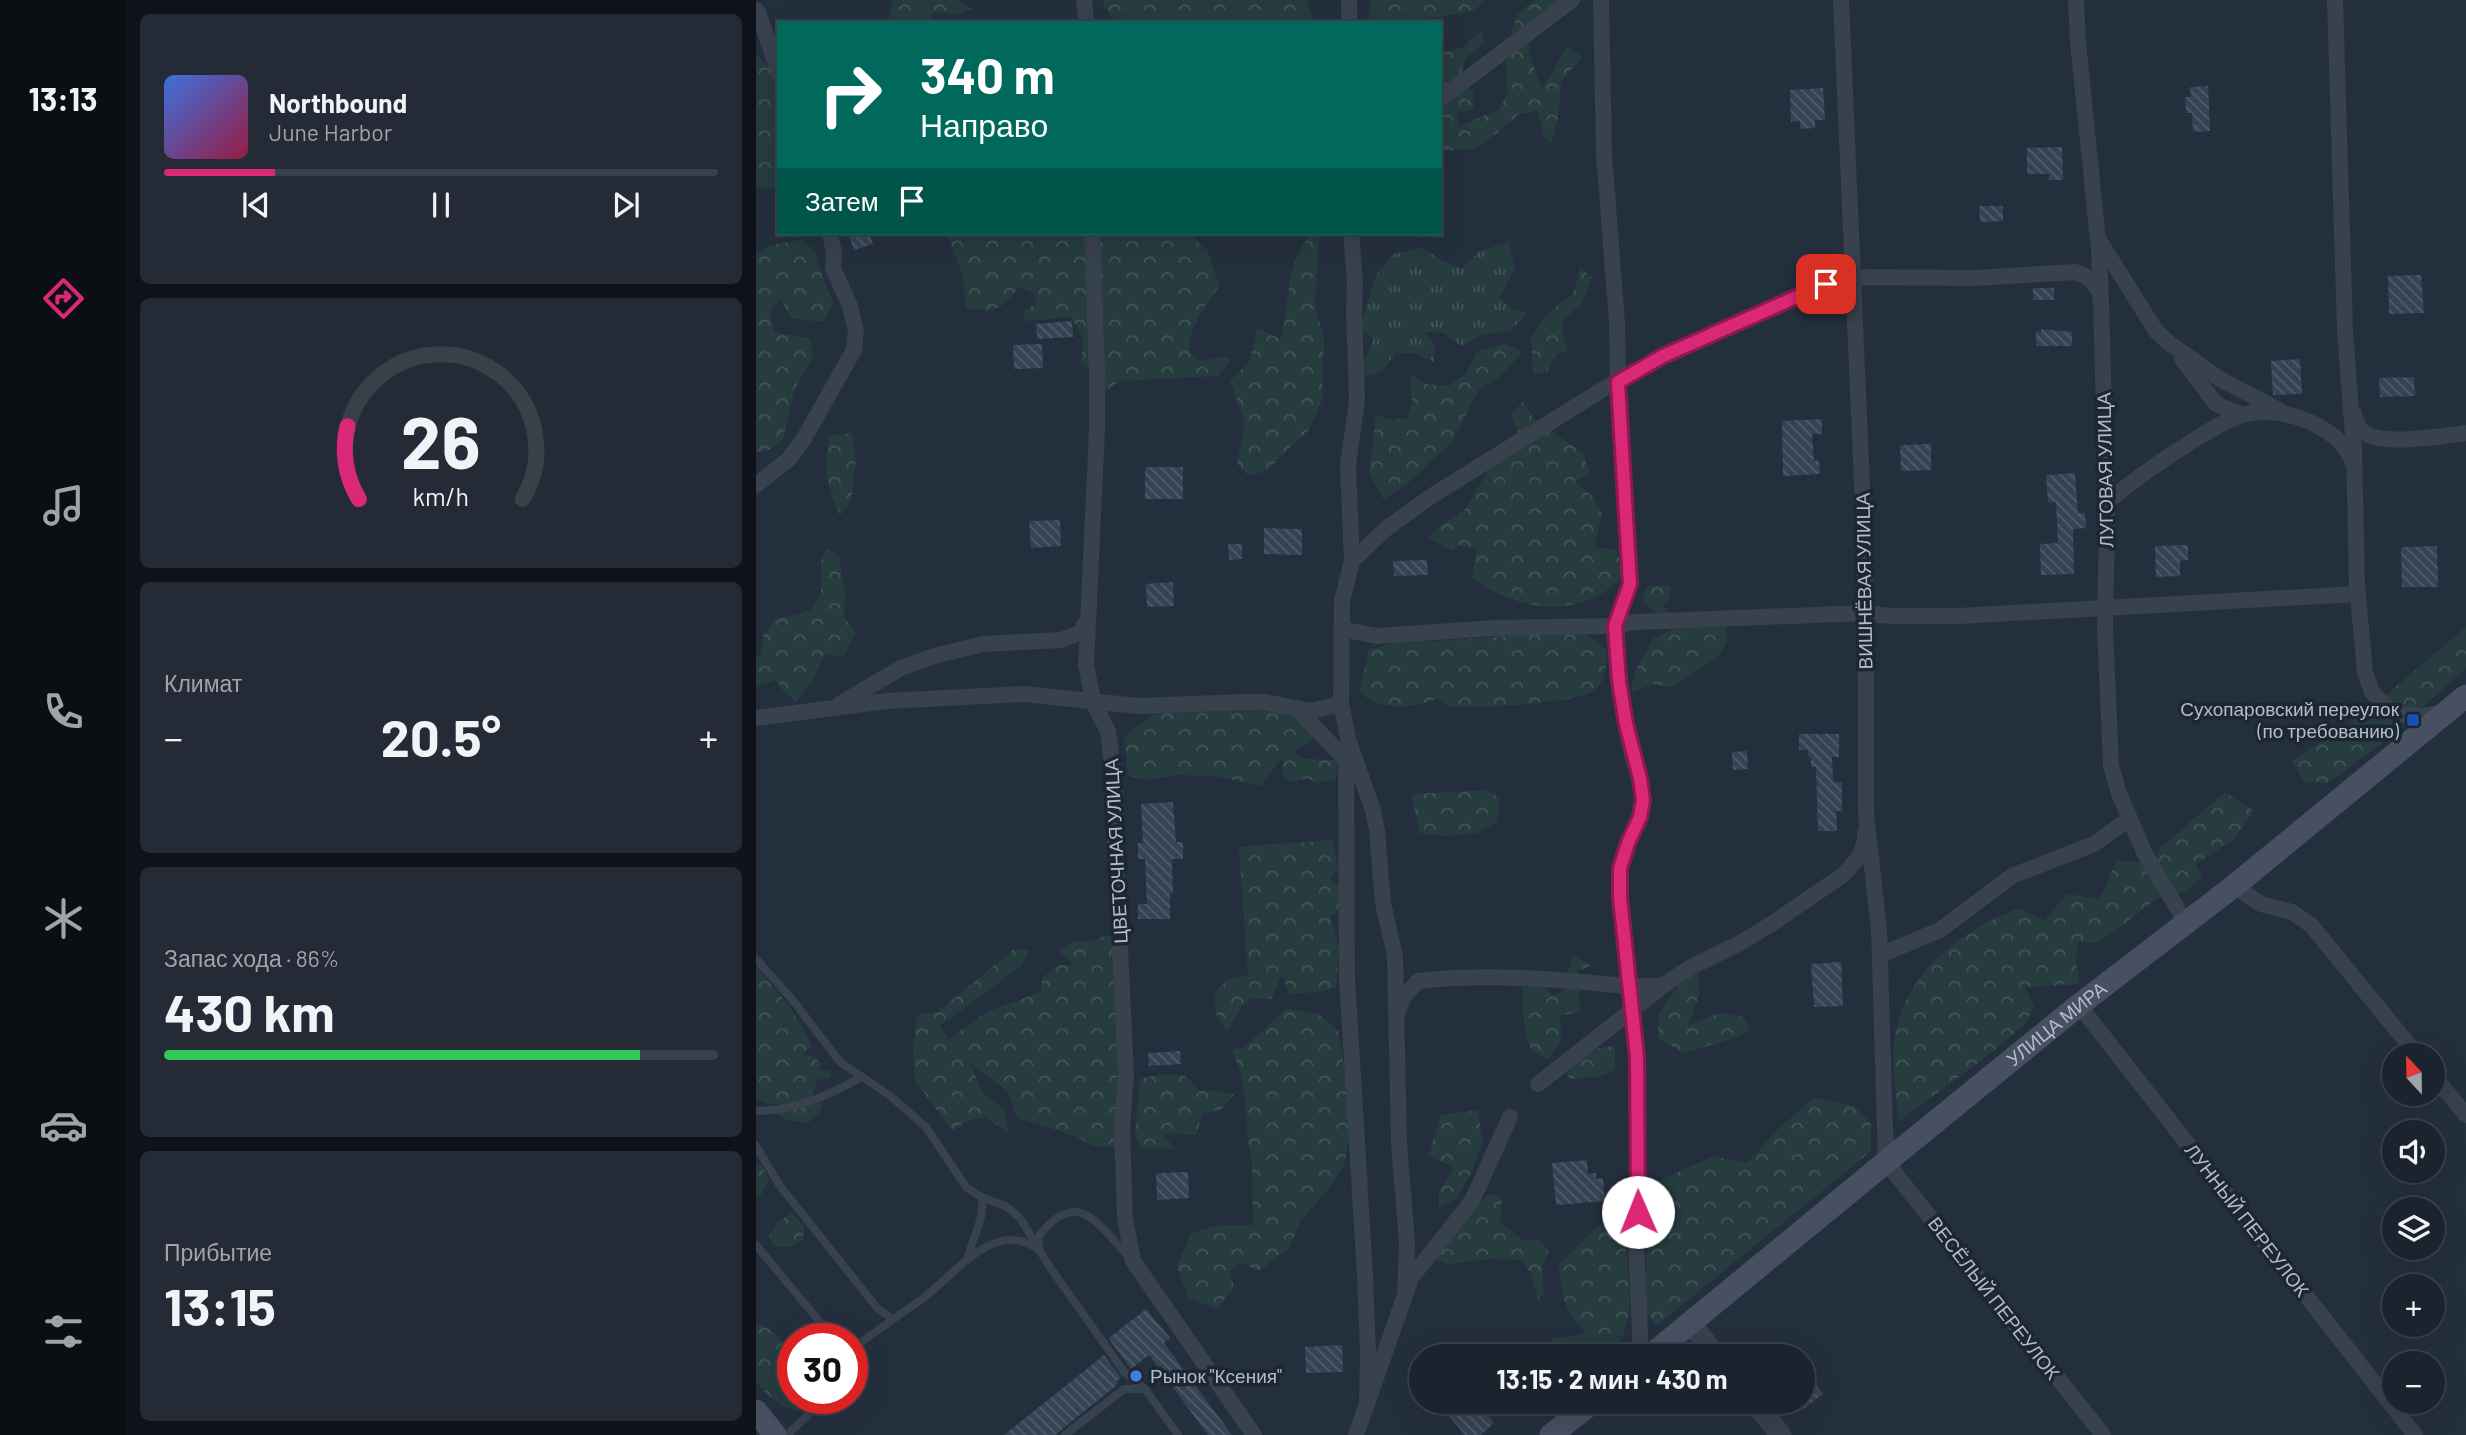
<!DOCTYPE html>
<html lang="ru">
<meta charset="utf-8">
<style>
:root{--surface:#1b232e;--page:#242b36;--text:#f1f3f6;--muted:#a0a4aa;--line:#39404a;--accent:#db2777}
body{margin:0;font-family:Barlow,sans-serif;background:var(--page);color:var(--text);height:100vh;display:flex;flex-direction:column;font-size:26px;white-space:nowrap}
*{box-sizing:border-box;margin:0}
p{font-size:23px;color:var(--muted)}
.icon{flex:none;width:38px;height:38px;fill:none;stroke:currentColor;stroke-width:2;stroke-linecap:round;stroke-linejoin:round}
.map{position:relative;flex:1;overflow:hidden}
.sheet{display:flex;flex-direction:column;gap:14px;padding:14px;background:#0f1319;width:630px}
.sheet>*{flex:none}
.guide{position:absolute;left:21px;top:21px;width:665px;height:214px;border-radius:0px;box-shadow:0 7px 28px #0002,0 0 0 2px var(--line);background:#00695c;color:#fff;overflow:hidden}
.needle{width:46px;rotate:338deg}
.tools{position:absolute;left:1626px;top:1043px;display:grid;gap:14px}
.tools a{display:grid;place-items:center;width:63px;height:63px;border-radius:50%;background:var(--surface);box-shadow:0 7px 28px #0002,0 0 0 2px var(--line);font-size:35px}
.speed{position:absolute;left:21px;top:1323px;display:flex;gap:14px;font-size:35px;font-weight:700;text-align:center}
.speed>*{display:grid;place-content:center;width:91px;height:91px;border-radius:50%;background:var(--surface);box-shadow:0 7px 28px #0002,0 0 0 2px var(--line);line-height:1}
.speed .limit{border:10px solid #d22;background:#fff;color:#111}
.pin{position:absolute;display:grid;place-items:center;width:60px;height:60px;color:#fff;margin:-30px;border-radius:14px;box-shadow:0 4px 10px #0006}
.me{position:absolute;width:77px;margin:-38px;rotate:359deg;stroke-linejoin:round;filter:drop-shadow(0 0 5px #0008)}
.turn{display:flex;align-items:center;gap:24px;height:147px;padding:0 28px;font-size:32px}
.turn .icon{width:91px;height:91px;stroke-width:2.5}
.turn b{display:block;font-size:49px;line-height:60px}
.then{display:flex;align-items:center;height:66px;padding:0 28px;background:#0003;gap:14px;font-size:26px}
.big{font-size:52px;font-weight:700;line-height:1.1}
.sheet .tile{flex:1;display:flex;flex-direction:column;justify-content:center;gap:10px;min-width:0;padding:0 24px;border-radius:10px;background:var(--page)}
.sheet .dial{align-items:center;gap:0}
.dial svg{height:182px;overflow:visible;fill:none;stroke:var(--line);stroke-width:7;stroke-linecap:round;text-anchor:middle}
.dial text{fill:var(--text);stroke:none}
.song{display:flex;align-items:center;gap:21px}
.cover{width:84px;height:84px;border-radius:10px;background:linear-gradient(135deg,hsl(220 70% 55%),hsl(340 70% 35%))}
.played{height:7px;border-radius:4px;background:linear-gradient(90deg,var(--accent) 20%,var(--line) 20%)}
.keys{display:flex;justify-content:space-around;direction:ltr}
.heat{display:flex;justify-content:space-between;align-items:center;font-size:38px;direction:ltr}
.charge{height:10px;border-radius:5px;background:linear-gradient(90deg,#34c759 86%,var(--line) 0)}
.trip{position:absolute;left:653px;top:1344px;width:406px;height:70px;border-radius:35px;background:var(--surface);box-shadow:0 7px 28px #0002,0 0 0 2px var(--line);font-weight:700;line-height:70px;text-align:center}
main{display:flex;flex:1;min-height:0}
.menu{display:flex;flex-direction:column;width:126px;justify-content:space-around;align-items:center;background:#0b0e12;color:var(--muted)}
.menu .icon{width:49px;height:49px}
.menu .selected{color:var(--accent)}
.menu b{font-size:32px;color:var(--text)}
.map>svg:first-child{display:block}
.grass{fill:url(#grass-tufts)}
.forest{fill:url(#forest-crowns)}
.building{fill:url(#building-back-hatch)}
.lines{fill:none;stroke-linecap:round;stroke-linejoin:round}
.service{stroke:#38414e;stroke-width:8}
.minor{stroke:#38414e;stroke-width:16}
.tertiary{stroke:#38414e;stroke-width:21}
.secondary{stroke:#465061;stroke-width:23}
.route-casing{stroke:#8e194d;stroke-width:18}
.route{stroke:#db2777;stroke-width:12}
.transit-dot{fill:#1a4fb4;stroke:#1d2633;stroke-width:2.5}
.shop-dot{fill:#3f7fe0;stroke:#1d2633;stroke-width:2.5}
.labels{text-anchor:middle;stroke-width:7;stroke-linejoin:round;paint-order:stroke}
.street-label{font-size:19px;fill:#b4bcc9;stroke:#1d2633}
.poi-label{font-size:19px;fill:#b4bcc9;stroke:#1d2633;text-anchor:end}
</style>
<main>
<nav class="menu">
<b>13:13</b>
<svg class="icon selected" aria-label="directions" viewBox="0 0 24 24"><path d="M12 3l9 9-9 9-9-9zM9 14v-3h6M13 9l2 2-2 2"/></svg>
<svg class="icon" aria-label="music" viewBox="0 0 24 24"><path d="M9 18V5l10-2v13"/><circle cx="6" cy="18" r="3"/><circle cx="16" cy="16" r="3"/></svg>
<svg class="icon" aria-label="phone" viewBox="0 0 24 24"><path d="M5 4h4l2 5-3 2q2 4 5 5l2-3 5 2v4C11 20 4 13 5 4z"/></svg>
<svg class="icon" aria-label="climate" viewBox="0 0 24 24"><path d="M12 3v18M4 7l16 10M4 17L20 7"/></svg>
<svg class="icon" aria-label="car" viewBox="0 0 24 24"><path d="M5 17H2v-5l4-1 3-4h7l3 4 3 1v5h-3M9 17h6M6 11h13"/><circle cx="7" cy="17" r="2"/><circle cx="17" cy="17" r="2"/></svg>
<svg class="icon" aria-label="filters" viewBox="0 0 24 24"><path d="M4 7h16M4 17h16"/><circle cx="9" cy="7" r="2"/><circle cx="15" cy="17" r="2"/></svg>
</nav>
<section class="sheet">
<div class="tile">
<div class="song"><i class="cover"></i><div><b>Northbound</b><p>June Harbor</p></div></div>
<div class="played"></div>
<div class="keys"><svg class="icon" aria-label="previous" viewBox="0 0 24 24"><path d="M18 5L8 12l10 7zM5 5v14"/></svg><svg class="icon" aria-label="pause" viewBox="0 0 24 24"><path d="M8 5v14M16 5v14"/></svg><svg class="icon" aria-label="next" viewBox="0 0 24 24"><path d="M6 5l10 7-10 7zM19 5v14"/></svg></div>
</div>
<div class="tile dial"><svg viewBox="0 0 100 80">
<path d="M14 69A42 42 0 1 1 86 69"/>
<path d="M14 69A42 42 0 0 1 9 37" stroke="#db2777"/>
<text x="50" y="56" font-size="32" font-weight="700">26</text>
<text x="50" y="72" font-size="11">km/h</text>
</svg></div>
<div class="tile"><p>Климат</p>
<div class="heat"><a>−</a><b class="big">20.5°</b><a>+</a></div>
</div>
<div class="tile"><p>Запас хода · 86%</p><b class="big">430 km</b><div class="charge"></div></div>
<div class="tile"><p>Прибытие</p><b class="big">13:15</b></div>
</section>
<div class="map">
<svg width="1710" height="1435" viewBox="0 0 1710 1435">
<defs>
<pattern id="grass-tufts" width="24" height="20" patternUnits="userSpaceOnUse" patternTransform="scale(1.75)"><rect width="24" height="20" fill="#263c3f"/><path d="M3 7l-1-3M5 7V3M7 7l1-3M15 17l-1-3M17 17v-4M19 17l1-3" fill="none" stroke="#435659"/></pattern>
<pattern id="forest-crowns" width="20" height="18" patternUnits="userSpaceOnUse" patternTransform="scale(1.75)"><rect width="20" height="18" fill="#263c3f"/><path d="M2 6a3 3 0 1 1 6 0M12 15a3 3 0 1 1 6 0" fill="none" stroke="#435659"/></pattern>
<pattern id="building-back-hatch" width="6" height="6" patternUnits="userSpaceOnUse" patternTransform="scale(1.75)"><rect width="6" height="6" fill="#364354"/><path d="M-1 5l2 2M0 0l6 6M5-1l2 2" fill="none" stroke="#515c6b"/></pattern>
</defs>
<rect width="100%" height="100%" fill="#242f3e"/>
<path class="grass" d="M753 242 759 267 744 298 758 310 772 313 754 331 726 335 705 346 688 333 668 332 679 346 678 362 658 353H640L626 371 608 376 607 364 618 339 604 328 620 275 638 254 666 247 685 260 705 269 724 251Z"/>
<g class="forest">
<path d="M137 0H202L215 9 199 15 177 12 173 23H132Z"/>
<path d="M347 0H551L557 16 555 23H361L348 8Z"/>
<path d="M615 0H729L718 11 675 18V23H612Z"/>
<path d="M779 0H807L772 34 773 52 786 90 811 47 826 56 805 83 802 117 795 144 787 136 782 111 763 114 734 139 718 149 684 151V54L708 47 725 31 729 42 710 58 705 74 717 92 718 108 700 114 704 126 744 109 752 92 750 74 751 49 761 14Z"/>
<path d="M0 55 18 72 23 87V186L14 189 0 186Z"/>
<path d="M191 233H279C296 243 310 225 329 241L342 233H433L452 251 463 287C449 306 433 327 433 351L444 361 469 357 475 359 462 376 363 381 349 392 334 369 324 363C329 341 328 335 314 317L269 321 267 312 281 303 278 293 262 287C248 310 236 313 210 308L207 277Z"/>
<path d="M557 233H563L559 306 568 339 566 400 553 430 535 446 512 470 493 476 481 464 489 423 474 381 494 361 501 328 525 339C534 305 529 258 557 233Z"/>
<path d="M46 240 59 251 67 279 78 303 67 322 35 318 25 299 13 312 19 333 54 338 57 358 39 388 27 440 13 450 0 452V253L16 245Z"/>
<path d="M824 268 836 277 825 305 807 319V336L812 350 800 355 791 372 777 374 775 337 794 311 817 294Z"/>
<path d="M748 344 767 351 743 378 723 389 696 442 652 483 628 499 613 475 620 415 636 420 651 418 656 403 655 375 669 384 693 386 709 375 721 352Z"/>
<path d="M767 402 780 421 827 453 834 474 818 481 835 495 846 514 838 547 861 550 867 577C822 621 764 612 716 578L721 549 703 545 696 551 673 538 682 527 708 511 733 469 748 454 762 431 754 415Z"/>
<path d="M96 433 100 458 95 502 84 514C68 484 69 468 73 435Z"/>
<path d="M71 548 83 556 89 595 88 617 100 632 88 656 68 655 56 682 39 701 28 692 20 680 0 686V655L5 657 7 636 20 618 35 616 54 610 65 593V561Z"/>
<path d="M891 586H915L913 599 907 606 920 621 968 623 972 640 961 658 915 687 897 684 875 692C876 670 889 659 896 639L916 630 887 600Z"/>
<path d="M1710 627V668L1633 737 1592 769 1571 783 1548 782 1536 761 1610 712Z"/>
<path d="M779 634 832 635 851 651C850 667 850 685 834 693 818 702 712 710 694 706 690 705 685 700 681 698 666 707 635 709 618 702 613 700 608 695 603 692L613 650 645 641H679Z"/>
<path d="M426 704 538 713 557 727V739L537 752 548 759 583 760 579 780 560 783 552 778 535 782 527 776 526 758 504 786 460 776 422 775 387 780 372 775 368 737 395 716Z"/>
<path d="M732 790 744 799 741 822 721 833 689 836 663 833 656 794Z"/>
<path d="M1469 792 1498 811 1478 839 1440 864 1446 877 1429 892 1401 898 1362 929 1340 943 1322 941 1320 961 1323 984 1269 987 1278 1007 1268 1025 1239 1050 1142 1122C1141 1100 1135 1054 1139 1034 1154 968 1203 932 1263 908L1288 921 1311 894 1344 899 1360 861 1382 862 1395 868 1404 848Z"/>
<path d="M576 840 583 868 574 879 588 891 584 909 574 916 583 949 580 987 562 992 533 994 526 974 515 999 495 998 485 1007 472 1031 461 1019 458 993 471 980 492 975 483 847Z"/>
<path d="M350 935 360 940 363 1025 359 1147 336 1146 319 1136 262 1118 252 1092 214 1063 227 1094 248 1109 252 1133 229 1117 215 1120 196 1130 159 1081 157 1048 161 1015 182 1012 258 949 274 950 265 966 184 1026 193 1039 231 1012 285 992 286 978 303 965H317L303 951 317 941H337Z"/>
<path d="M816 955 836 965 822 971 824 1012 803 1016 806 1038 792 1060C788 1057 781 1054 777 1051 765 1038 768 996 766 977L781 981 797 996 809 990Z"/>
<path d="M942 967 943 995 932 1026 963 1013 987 1017 994 1029C980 1041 947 1046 927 1053L902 1038V1016L917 992Z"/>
<path d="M0 968C23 990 43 1018 56 1047L46 1054 59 1057 65 1065 62 1070 74 1071V1077L61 1080 55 1098 67 1104 63 1113 53 1122C42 1122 31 1122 21 1114L23 1104 10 1103 0 1098Z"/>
<path d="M530 1009 563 1014 582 1031 597 1118 588 1166 569 1193 545 1220 533 1249 502 1271 484 1262 474 1271 478 1288 461 1309 432 1298 421 1265 436 1233 457 1226 497 1225 496 1162 492 1141 489 1098 485 1073 476 1050 489 1047Z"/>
<path d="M859 1046V1070L841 1077 813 1079 811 1072 838 1049Z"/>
<path d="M406 1074 429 1076 444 1091H463L478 1095 466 1109 447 1114 440 1135 407 1133 418 1149 385 1148 379 1134 384 1079Z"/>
<path d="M1058 1098 1099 1106 1115 1124V1151L900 1326 888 1307 895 1184 958 1156 992 1163 1021 1130Z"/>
<path d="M721 1110 727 1139 716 1172 700 1198 683 1208V1191L698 1167 672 1156 685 1115Z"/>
<path d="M0 1163 6 1165 13 1179 5 1195 0 1197Z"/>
<path d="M734 1193 746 1199 744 1223 767 1240H783L793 1251 786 1265 788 1294 782 1299 775 1274 765 1260 734 1259 691 1264 676 1258 705 1222Z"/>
<path d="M36 1213 48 1226 47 1239 33 1247 18 1246 13 1236 22 1222Z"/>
<path d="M844 1224 867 1227C870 1261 889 1345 843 1356 829 1360 798 1356 782 1356L797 1338 817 1336 830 1332C804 1307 810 1299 802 1265Z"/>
<path d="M0 1323C37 1337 37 1365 37 1398H49L45 1411C24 1409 13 1398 0 1381Z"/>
</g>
<g class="building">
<path d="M1452 86 1454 131 1437 132 1436 113H1430L1429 97H1435L1434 87Z"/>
<path d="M1067 88 1069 120H1059V128L1044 129V121L1035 122 1034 90Z"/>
<path d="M1306 147 1307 180H1293V174H1271V148Z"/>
<path d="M1223 206H1247V221L1224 222Z"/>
<path d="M102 233H113L117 244 98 250 93 236Z"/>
<path d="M1665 275 1668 313 1633 314 1632 276Z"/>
<rect x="1277" y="288" width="21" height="12"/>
<path d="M316 321 317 337 281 339 280 324Z"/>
<path d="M1285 329 1316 332V346H1280V331L1285 332Z"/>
<path d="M286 344 287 368 258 369 257 345Z"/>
<path d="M1544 359 1546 394 1517 395 1515 361Z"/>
<path d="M1658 377 1659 396 1624 397 1623 378Z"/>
<path d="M1066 419V434H1056L1058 461 1063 460 1064 474 1027 476 1026 421Z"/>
<path d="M1175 444V470L1145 471 1144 445Z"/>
<rect x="389" y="467" width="38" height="32"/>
<path d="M1319 473 1322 513H1329L1330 528 1317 529 1318 574 1285 575 1284 544 1302 543 1300 502 1292 503 1290 475Z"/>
<path d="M304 520 305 546 275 548 273 521Z"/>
<path d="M508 528 546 529V555L508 554Z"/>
<path d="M472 544H486V559L473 560Z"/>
<path d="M1432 545V560L1424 561V576L1400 577 1399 546Z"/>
<path d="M1681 546 1682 587H1646L1645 547Z"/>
<path d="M671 560 672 575 638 576 637 561Z"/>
<path d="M417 582 418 606 391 607 390 584Z"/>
<path d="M1043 734H1083V757H1076L1077 782H1086V811H1080L1081 831H1062L1060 767H1055V757H1052V750H1043Z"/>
<path d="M991 751 992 769 977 770 976 752Z"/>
<path d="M417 802 420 842H427V859H416L417 893H414V919H382V904H391L389 859H382V843H387L385 804Z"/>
<path d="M1085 962 1087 1006 1058 1007 1055 964Z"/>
<path d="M424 1051 425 1064 393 1066 392 1053Z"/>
<path d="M831 1160 832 1174 840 1173V1179L847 1178 849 1201 800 1205 796 1163Z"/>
<path d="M432 1172 433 1198 401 1200 400 1173Z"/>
<path d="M390 1309 414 1338 408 1343 476 1435H452L393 1355 375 1369 358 1346 353 1338Z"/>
<path d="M586 1345 587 1372 550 1373 549 1347Z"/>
<path d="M348 1355 365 1378 360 1381 362 1384 299 1435H248Z"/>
<path d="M1046 1368 1067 1394 1046 1410Z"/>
<path d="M681 1402H720L738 1423 725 1435H709Z"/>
</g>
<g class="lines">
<g class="service">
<path d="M0 959 35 998 84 1062 133 1095 170 1127 210 1187 225 1197 250 1206 264 1218 293 1266 369 1373 389 1389"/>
<path d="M0 1111C38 1111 73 1096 105 1077"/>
<path d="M0 1146 24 1186 122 1309 136 1318"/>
<path d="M0 1245 78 1339"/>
<path d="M212 1257C216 1240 231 1213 225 1197"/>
<path d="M96 1349C119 1332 143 1315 166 1299 198 1276 240 1215 284 1251L282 1237C322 1185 342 1225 374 1258"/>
<path d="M31 1435 52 1415 53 1398"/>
<path d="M309 1435 368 1389H389L422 1435"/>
</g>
<g class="minor">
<path d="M328 0 330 23"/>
<path d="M593 0V23"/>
<path d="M845 0 848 154 861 323 862 382 874 584 859 626 863 681 870 724 876 755 884 778 887 800 884 817 872 843 865 868 864 898 881 1057 882 1212 880 1243 885 1356"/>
<path d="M1085 0 1107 507 1109 580 1107 621 1110 676V814L1123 929 1130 1162 1347 1435"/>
<path d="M1320 0 1322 42 1343 250 1345 301 1351 518 1349 629 1355 765 1362 791 1389 854 1430 923"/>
<path d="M1579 0 1589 331 1598 449 1601 585 1609 672 1616 692 1629 706 1647 714 1667 716 1688 712"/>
<path d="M0 10 2 12 23 73"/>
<path d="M684 99 816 0"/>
<path d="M336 233 341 374V430L330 665 338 704 352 731 360 794 359 841 370 1075 366 1129 369 1218 377 1261 498 1435"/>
<path d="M595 233 599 280 598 312 601 399 592 466 596 561 586 601 585 704 593 742 617 810 621 830 627 903 639 956 643 1143 651 1243 649 1295"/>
<path d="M1343 240 1400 331 1413 343 1464 379 1523 410"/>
<path d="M1426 359 1460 404 1486 415"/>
<path d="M1598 414C1600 421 1602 429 1609 433 1627 446 1688 436 1710 433"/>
<path d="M0 485 33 459 47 440 98 350 100 331 94 306 77 268 78 253 74 233"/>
<path d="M1351 502C1379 479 1407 459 1438 440 1453 431 1469 420 1486 415 1509 409 1533 413 1554 422 1573 431 1588 441 1596 461"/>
<path d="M596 561 631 528 674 497 849 388 907 356 1056 289 1098 277 1219 278 1319 272C1332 276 1339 282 1344 295"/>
<path d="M585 629 621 636 738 628 859 626 880 622 1108 613 1134 616H1202L1602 594"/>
<path d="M84 704 145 668 178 656 227 644 305 640 324 633 330 622"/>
<path d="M540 708 597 767"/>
<path d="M0 718 131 701 268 694 382 706 489 702H509L554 711 585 704"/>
<path d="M590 759 591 978 609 1275 612 1353 611 1405"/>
<path d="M1478 886 1505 904 1536 912 1555 925 1661 1055"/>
<path d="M1124 955 1184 930 1256 876 1338 844 1373 819"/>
<path d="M1323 1005 1659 1435"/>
<path d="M643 1009 647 998 662 981C712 975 765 977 815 981 846 983 877 989 908 985"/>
<path d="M1676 1074 1710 1115"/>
<path d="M782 1084 908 985 935 967 984 943 1017 923 1087 875 1103 857 1109 841V834"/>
<path d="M600 1435 655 1278 716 1201 754 1117"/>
</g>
<g class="tertiary">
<path d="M935 1324 961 1356"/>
<path d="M998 1402 1025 1435"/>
</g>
<g class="secondary">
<path id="s1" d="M894 1356 1130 1162 1323 1005 1478 886 1710 696"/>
<path d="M0 1411 19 1435"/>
<path d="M795 1435 837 1402"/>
</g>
</g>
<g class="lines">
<g class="route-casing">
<path id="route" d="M882 1212 881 1057 864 898V868L872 843 884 817 887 800 884 778 870 724 863 681 859 626 874 584 862 382 907 356 1070 284"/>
</g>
<use href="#route" class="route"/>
</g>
<rect class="transit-dot" x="1650" y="713" width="14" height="14" rx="3.5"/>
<circle class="shop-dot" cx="380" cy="1376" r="7"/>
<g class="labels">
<g class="street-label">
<text transform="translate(1349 470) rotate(-91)" y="7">ЛУГОВАЯ УЛИЦА</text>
<text transform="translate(1108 581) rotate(-91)" y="7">ВИШНЁВАЯ УЛИЦА</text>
<text transform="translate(360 851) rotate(-93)" y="7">ЦВЕТОЧНАЯ УЛИЦА</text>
<text dy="7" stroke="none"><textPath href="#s1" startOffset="525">УЛИЦА МИРА</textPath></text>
<text transform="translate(1491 1220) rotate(52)" y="7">ЛУННЫЙ ПЕРЕУЛОК</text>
<text transform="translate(1238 1298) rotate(52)" y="7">ВЕСЁЛЫЙ ПЕРЕУЛОК</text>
</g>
<g class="poi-label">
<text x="1643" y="716">Сухопаровский переулок<tspan x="1643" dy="22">(по требованию)</tspan></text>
<text x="394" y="1383" text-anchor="start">Рынок "Ксения"</text>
</g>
</g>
</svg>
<div class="tools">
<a><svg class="needle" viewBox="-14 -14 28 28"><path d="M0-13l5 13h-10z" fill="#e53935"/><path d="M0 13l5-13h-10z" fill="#a0a4aa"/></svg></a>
<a><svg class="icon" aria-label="sound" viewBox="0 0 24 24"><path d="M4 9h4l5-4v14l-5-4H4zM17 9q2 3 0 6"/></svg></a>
<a><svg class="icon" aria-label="layers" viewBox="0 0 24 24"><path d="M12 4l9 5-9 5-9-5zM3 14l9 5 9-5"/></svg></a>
<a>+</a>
<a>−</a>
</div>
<div class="speed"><div class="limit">30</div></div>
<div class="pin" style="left:1070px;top:284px;background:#d93025"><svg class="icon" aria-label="arrive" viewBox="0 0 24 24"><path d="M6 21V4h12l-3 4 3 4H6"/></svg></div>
<svg class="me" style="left:882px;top:1212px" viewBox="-20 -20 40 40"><circle r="19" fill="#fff"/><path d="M0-13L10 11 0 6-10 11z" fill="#db2777"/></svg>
<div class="trip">13:15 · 2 мин · 430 m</div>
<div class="guide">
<div class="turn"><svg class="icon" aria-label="right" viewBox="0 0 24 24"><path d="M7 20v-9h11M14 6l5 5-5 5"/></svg><div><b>340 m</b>Направо</div></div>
<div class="then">Затем<svg class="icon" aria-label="arrive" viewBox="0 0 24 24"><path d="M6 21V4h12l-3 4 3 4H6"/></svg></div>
</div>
</div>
</main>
